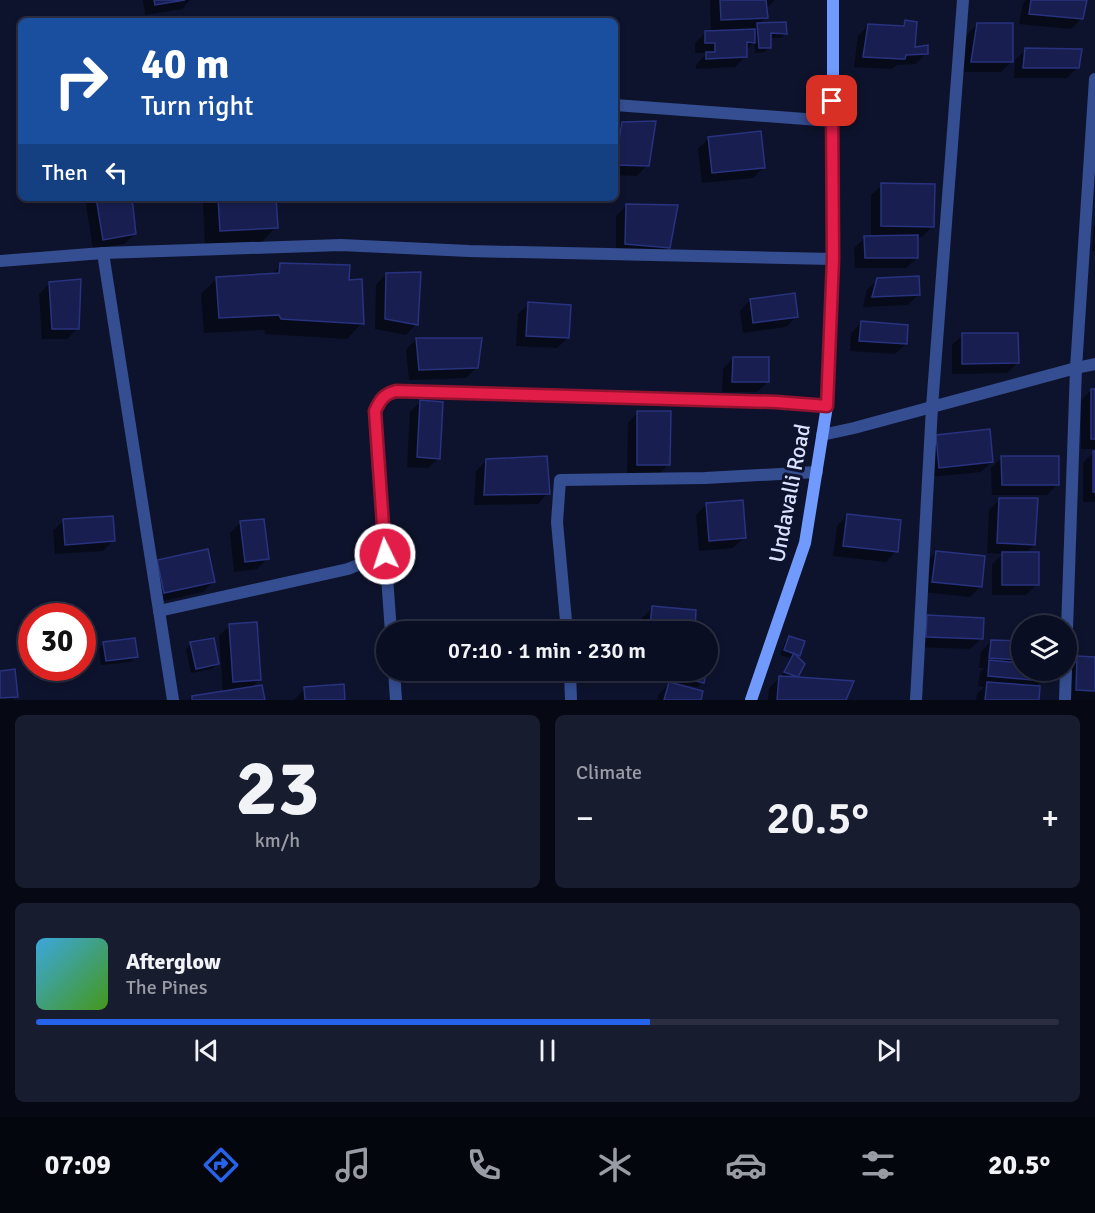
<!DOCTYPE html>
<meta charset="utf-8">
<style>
:root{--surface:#0a0e22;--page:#181c2f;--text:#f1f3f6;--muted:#999ca5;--line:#2a2e40;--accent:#2563eb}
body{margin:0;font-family:Signika,sans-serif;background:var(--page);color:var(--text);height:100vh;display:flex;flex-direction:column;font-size:22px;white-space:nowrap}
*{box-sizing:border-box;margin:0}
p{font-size:20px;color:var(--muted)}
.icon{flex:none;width:33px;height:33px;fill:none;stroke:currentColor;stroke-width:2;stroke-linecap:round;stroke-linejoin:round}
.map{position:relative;height:700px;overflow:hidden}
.panel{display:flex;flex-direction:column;gap:15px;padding:15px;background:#060813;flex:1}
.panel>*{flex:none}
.top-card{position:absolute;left:18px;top:18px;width:600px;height:183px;border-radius:9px;box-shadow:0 3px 9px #0003,0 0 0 2px var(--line);background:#1a4fa0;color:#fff;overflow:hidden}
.tools{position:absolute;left:1011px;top:615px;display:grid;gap:12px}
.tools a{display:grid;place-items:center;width:66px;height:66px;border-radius:50%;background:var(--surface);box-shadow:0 3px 9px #0003,0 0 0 2px var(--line);font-size:30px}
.speed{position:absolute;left:18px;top:603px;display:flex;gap:12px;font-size:30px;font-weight:700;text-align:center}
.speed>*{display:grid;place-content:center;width:78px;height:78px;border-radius:50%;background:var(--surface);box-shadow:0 3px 9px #0003,0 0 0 2px var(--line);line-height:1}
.speed .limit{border:9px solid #d22;background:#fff;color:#111}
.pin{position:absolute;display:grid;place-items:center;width:51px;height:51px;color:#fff;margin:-26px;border-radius:12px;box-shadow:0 3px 9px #0006}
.me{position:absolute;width:66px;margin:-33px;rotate:356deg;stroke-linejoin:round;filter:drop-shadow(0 0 4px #0008)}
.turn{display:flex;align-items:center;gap:21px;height:126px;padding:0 24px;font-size:27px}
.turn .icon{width:78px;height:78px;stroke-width:2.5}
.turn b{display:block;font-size:42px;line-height:51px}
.then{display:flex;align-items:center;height:57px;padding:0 24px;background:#0003;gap:12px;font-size:22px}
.big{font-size:45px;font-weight:600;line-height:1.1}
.panel .card{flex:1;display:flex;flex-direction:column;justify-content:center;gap:9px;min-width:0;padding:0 21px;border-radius:9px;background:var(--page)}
.panel .dial{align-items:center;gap:0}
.dial b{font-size:78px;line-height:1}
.song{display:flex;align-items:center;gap:18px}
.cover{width:72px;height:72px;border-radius:9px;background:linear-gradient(135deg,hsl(200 70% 55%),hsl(100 70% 35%))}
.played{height:6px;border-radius:3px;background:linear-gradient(90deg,var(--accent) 60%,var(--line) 60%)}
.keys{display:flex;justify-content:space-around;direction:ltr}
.heat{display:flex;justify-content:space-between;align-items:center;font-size:33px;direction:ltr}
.panel .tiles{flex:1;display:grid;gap:15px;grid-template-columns:1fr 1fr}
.card:last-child{grid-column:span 2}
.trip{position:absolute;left:376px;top:621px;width:342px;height:60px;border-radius:30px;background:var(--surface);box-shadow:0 3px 9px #0003,0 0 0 2px var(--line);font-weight:600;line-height:60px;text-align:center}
.menu{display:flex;height:96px;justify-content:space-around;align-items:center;background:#04060e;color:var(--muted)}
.menu .icon{width:42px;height:42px}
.menu .selected{color:var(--accent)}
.menu b{font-size:27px;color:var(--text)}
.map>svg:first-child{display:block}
.shadow{fill:#0007}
.building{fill:#181f50;stroke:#28327e;stroke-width:1.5}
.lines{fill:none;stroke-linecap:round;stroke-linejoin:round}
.street{stroke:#354e91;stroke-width:12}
.secondary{stroke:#719aff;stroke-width:12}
.route-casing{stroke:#92132f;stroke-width:15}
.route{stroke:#e11d48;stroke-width:10}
.labels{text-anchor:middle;stroke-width:6;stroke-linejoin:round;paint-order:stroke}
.street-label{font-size:22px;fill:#dae2ff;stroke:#0e132d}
</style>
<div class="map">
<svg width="1095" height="700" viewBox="0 0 1095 700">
<rect width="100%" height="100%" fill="#0e132d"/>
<g class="shadow">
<path d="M143 0H190L182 9 145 15Z"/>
<path d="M710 0H775L767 8H765L766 17 758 25 786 33 781 38H770V47L765 52 755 53 754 42 746 51V56L735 67 696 69V65L705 55V53H695V43L705 33 711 32Z"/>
<path d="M1026 0H1085L1082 18 1071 29 1019 24 1023 3Z"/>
<path d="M906 21 914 48 926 53 916 64 897 65 891 69 854 67 858 36 868 25 900 27Z"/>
<path d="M977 24 1012 61 1001 72H962L967 35Z"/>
<path d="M1026 50 1078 67 1067 78H1014L1015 60Z"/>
<path d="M622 123 647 165 637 176 615 175V131Z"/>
<path d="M709 138 764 167 753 178 702 183 698 149Z"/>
<path d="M882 185 933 226 922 237H916L917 258 906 268H855L854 248 865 238 871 237V195Z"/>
<path d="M85 198H130L135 234 124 244 93 249Z"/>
<path d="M203 198H275L276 227 261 243 205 246Z"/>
<path d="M626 206 669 247 658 258 616 255V216Z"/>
<path d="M1095 225V251H1092L1094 227Z"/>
<path d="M281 265 347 282 362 323 347 339 265 334 264 330 204 333 201 294 217 278 271 275Z"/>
<path d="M386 274 416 324 406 335 375 329 376 285Z"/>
<path d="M878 279 918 295 908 305 863 307 867 290Z"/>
<path d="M49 284 78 328 67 339H42L39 294Z"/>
<path d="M750 300 797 316 786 327 743 333 740 311Z"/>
<path d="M529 304 568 338 557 348 516 346 518 314Z"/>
<path d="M862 322 906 344 895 354 850 351 851 333Z"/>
<path d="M963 335 1017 363 1007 373 952 374V345Z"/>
<path d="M416 339 477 367 466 378 409 380 406 350Z"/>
<path d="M733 358 768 382 757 392H722L723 369Z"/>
<path d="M1091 390H1095V449H1081V401Z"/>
<path d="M421 401 439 458 428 468 407 467 410 412Z"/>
<path d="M638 412 669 464 658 475H627L628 423Z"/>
<path d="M937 436 992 461 981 472 929 477 926 447Z"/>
<path d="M1094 452H1095V502H1083V463Z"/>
<path d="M1002 457 1058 484 1047 495H992L991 468Z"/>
<path d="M487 460 548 493 538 504 474 505 476 471Z"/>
<path d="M1000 499 1034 545 1025 554 1037 584 1026 595H992V564L1003 554 987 553 989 510Z"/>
<path d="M707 504 744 538 733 548 699 551 696 515Z"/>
<path d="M847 515 896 551 886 562 833 556 837 526Z"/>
<path d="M63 521 114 540 103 551 55 554 53 531Z"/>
<path d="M240 523 267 559 257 569 234 572 230 533Z"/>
<path d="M936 552 980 587 970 597 922 592 926 563Z"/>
<path d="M158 562 213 582 203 592 154 603Z"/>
<path d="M653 608 693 628 690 632H641L642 618Z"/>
<path d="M927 616 981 639 970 649 916 647 917 627Z"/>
<path d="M230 625 259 680 251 688 263 700H189L192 697 223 692 219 636Z"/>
<path d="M790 637 799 655 796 658 803 664 795 678 844 700H768L769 688 781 677 790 658 780 655 785 642Z"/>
<path d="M991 641 1022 643V670L1042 680 1035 687 1038 700H976L977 694 984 687 978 686 980 672 984 668H979L981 652Z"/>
<path d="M104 644 136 656 131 662 101 665 99 649Z"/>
<path d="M191 644 217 664 212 669 191 673 186 649Z"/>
<path d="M1078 658H1095V700H1066L1067 668Z"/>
<path d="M677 670H705L702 682 697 687 674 682Z"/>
<path d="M0 672 16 696 12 700H0Z"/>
<path d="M669 684 699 700H657L659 694Z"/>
<path d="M305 688 343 700H294Z"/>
</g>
<g class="building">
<path d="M154 0H185L155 5Z"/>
<path d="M720 0H766L768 18 721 20Z"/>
<path d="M1031 0H1087L1083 19 1029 14Z"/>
<path d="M319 18 371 20V21H319Z"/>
<path d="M905 20 917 22 915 47 928 45V54L906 55 905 59H902L863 57 868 24 904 26Z"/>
<path d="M786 22 787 34 771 33V48H759L757 23Z"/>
<path d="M977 23H1013V62H971Z"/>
<path d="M755 29V43L747 42V57L706 59V52H715V43H705V31Z"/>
<path d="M1025 48 1082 49 1079 68H1023Z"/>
<path d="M656 121 649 166 615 165 622 122Z"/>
<path d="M761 131 765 168 712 173 708 137Z"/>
<path d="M881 183 935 184 934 227 881 226Z"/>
<path d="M96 198H132L136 234 103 240Z"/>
<path d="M218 198H276L278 228 220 231Z"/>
<path d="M626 204 678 205 670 248 625 244Z"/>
<path d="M918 235V258H865L864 236Z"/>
<path d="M280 263 350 265 349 280 362 279 364 324 281 319 279 315 219 318 216 277 279 273Z"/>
<path d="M421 272 418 325 385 319 386 273Z"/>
<path d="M919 276 920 295 872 297 877 278Z"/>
<path d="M81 279 79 329H52L49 282Z"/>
<path d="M795 293 798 317 753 323 750 299Z"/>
<path d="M528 302 571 305 569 338 526 336Z"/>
<path d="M861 321 908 325 907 344 859 341Z"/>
<path d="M962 333H1018L1019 363 962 364Z"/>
<path d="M416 338H482L478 368 419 370Z"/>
<path d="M733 357H769V382H732Z"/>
<rect x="1091" y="389" width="4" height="50"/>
<path d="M420 400 443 402 440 459 417 457Z"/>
<path d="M637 411H671L670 465H637Z"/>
<path d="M990 429 993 462 939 468 936 435Z"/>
<rect x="1093" y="451" width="2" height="41"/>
<path d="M547 456 550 494 484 495 486 459Z"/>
<path d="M1001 456H1059V485H1002Z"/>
<path d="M999 498H1038L1035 545 997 543Z"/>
<path d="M743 500 746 538 709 541 706 503Z"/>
<path d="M847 514 901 520 898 552 843 546Z"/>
<path d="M113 516 115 541 65 545 63 519Z"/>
<path d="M264 519 269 559 245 562 240 521Z"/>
<path d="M208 549 215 582 164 593 157 560Z"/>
<path d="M936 551 985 556 982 587 932 582Z"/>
<rect x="1002" y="552" width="37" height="33"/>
<path d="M652 606 696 610 695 629 650 626Z"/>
<path d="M927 615 984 618 983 639 926 637Z"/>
<path d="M257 622 261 680 233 682 229 624Z"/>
<path d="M789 636 805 641 800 656 784 650Z"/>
<path d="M135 638 138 657 106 661 103 642Z"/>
<path d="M214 638 219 664 196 669 190 642Z"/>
<path d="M991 640 1022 641V660L989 658Z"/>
<path d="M794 653 805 664 798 677 784 672Z"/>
<path d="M1077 656 1095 657V691L1076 690Z"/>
<path d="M989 660 1022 663V670H1044L1043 681 988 676Z"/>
<path d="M15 669 18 697 0 698V671Z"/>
<path d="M680 670H707L704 683 678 677Z"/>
<path d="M779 676 798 677 854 681 846 700H777Z"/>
<path d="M669 682 703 691 701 700H664Z"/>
<path d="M987 682 1040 686 1039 700H985Z"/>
<path d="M344 684 345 700H305L304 687Z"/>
<path d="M262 685 265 700H192V696Z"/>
</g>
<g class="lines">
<g class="street">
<path d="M615 105 832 121"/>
<path d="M103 253 173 700"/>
<path d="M0 261 103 253 341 245 469 251 833 259"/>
<path d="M822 435 854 428 1076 368 1095 364"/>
<path d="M159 611 348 569 385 554"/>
<path d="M391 632 375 411C380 400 384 394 396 391L775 402 827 406"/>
<path d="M567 632 557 522 560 480 705 478 817 472"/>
<path d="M1066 658 1076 368 1095 79"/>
<path d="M394 670 396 700"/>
<path d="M570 670 571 700"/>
<path d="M916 700 932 407 963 0"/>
<path d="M1065 700 1066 670"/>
</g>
<path class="secondary" d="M751 700 805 543 827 406 833 259V0"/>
</g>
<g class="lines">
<g class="route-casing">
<path id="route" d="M385 554 375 411C380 400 384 394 396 391L776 402 827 406 833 259 832 101"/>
</g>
<use href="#route" class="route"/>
</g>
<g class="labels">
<g class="street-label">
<text transform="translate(789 493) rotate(-79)" y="8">Undavalli Road</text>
</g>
</g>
</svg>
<div class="tools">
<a><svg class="icon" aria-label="layers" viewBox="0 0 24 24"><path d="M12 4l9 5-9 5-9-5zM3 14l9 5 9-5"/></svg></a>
</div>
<div class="speed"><div class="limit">30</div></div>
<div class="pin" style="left:832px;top:101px;background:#d93025"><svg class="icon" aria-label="arrive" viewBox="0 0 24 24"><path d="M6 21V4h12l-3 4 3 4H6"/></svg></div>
<svg class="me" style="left:385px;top:554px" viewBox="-20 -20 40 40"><circle r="17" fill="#e11d48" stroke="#fff" stroke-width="3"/><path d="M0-11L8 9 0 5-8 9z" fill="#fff"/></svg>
<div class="trip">07:10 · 1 min · 230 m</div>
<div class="top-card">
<div class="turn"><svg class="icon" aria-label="right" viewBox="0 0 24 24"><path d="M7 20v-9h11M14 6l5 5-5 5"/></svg><div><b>40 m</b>Turn right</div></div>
<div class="then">Then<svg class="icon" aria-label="left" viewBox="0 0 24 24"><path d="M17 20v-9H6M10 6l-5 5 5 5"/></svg></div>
</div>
</div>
<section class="panel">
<div class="tiles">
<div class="card dial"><b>23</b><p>km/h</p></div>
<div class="card"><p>Climate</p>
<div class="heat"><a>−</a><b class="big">20.5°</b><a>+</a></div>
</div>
<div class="card">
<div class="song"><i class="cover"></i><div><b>Afterglow</b><p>The Pines</p></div></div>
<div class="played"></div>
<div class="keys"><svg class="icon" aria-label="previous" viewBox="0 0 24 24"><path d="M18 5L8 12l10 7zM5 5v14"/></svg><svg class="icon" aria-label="pause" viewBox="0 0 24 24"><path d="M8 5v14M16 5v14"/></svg><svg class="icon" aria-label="next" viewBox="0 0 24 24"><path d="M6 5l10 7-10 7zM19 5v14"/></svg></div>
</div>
</div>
</section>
<nav class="menu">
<b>07:09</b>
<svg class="icon selected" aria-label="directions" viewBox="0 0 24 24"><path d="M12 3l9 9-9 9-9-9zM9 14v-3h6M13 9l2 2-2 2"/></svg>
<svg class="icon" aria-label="music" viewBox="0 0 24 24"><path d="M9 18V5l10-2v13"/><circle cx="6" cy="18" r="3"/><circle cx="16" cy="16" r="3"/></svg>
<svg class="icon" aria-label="phone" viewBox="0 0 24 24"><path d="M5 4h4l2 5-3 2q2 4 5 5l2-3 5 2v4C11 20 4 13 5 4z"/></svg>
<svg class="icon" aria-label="climate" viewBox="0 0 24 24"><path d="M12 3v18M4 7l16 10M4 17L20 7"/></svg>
<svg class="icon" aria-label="car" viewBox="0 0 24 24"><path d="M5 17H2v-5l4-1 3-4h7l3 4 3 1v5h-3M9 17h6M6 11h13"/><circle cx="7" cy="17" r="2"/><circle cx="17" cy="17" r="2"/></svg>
<svg class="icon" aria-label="filters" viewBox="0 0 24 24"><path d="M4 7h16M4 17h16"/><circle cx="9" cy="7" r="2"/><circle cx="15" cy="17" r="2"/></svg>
<b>20.5°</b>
</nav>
